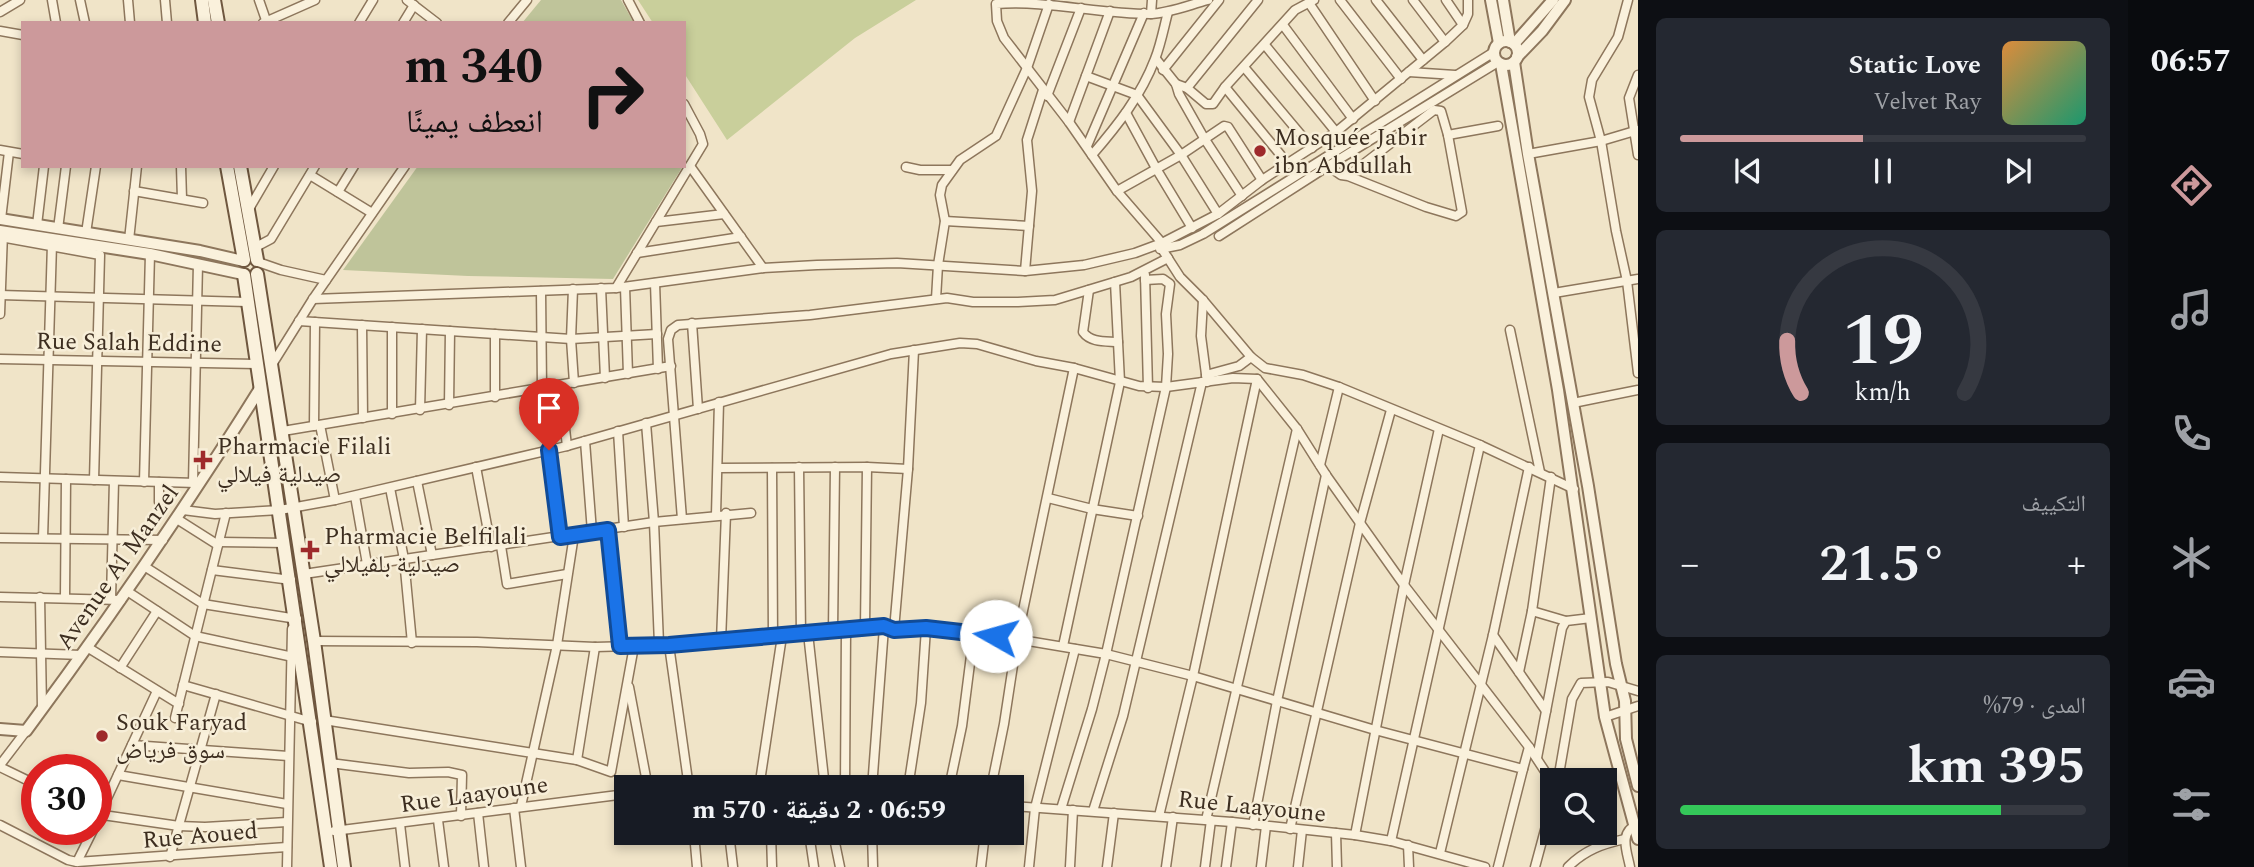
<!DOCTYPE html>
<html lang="ar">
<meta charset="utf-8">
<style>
:root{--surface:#171b24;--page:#242831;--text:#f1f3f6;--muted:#9ea1a6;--line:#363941;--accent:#cc999b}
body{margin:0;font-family:Spectral,"Noto Naskh Arabic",serif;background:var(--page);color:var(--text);direction:rtl;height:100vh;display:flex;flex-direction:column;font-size:26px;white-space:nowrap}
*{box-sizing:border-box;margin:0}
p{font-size:23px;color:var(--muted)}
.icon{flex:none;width:38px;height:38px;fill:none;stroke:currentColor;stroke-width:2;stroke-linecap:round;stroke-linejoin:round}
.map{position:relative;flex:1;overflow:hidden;direction:ltr}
.details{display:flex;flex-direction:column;gap:18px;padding:18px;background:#0d0f14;width:490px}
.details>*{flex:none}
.banner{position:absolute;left:21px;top:21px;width:665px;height:147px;border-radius:0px;box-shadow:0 4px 10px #0003;direction:rtl;background:#cc999b;color:#111;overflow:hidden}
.controls{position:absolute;left:1540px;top:768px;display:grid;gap:14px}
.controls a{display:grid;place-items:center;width:77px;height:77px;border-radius:0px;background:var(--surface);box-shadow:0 4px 10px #0003;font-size:35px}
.speed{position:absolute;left:21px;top:754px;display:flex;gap:14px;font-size:35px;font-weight:700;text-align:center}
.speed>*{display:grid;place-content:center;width:91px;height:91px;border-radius:50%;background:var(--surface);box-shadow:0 4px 10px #0003;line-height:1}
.speed .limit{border:10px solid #d22;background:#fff;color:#111}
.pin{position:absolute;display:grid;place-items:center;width:60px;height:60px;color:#fff;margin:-72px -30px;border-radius:50% 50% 50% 0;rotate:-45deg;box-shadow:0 0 7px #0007}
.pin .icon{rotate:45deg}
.me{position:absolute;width:77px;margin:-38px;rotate:277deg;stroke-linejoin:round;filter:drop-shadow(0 0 5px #0008)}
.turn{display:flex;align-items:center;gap:24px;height:147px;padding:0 28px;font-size:32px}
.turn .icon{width:91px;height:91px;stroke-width:2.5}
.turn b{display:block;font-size:49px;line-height:60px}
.big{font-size:52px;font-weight:700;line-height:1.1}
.details .widget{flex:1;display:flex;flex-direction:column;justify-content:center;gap:10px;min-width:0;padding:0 24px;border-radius:10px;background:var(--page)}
.details .dial{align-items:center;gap:0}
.dial svg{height:182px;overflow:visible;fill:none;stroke:var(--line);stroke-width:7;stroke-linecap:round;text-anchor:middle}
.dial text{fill:var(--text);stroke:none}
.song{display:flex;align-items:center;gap:21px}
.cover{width:84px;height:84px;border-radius:10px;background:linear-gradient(135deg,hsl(30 70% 55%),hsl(160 70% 35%))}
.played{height:7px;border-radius:4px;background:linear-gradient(90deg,var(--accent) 45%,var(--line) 45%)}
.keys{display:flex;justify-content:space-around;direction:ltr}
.heat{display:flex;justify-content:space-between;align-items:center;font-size:38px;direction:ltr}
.charge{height:10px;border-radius:5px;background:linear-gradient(90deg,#34c759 79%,var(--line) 0)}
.trip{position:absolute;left:614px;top:775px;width:410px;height:70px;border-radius:0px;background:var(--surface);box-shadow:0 4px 10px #0003;font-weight:700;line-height:70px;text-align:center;direction:rtl}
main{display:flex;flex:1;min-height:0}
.tabs{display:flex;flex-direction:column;width:126px;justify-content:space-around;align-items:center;background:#090b0e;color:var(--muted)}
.tabs .icon{width:49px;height:49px}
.tabs .active{color:var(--accent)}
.tabs b{font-size:32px;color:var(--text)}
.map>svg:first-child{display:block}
.green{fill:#c9cf9b}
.cemetery{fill:#bfc49a}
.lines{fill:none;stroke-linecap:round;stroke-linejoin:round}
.minor-casing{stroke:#8d765c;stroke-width:11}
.tertiary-casing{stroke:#8d765c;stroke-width:14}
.secondary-casing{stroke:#6f573f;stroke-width:16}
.minor{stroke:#faf1dc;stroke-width:8}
.tertiary{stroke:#faf1dc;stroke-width:10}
.secondary{stroke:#faf1dc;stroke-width:12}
.route-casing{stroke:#114b97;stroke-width:18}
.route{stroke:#1a73e8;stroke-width:12}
.poi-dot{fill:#9e2a2b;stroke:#f7eed8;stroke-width:2.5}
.labels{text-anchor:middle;stroke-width:5;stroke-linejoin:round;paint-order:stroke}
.poi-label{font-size:24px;fill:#3d2e20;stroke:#f7eed8;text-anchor:start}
.street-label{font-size:24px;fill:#3d2e20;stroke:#f7eed8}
</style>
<main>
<nav class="tabs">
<b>06:57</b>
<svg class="icon active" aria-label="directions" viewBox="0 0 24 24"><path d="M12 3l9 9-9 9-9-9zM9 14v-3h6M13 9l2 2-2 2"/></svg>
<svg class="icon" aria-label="music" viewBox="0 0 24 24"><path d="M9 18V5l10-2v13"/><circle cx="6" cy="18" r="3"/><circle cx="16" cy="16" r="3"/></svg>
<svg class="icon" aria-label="phone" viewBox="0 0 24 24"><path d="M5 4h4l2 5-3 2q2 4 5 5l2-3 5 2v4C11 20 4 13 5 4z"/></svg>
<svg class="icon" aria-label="climate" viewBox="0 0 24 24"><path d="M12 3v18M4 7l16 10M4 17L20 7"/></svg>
<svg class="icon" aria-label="car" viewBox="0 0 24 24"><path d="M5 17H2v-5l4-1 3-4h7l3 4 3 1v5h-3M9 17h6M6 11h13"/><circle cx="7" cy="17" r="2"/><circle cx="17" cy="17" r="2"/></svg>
<svg class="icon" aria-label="filters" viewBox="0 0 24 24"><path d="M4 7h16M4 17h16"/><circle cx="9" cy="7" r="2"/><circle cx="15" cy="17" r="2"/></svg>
</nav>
<section class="details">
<div class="widget">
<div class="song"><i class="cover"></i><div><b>Static Love</b><p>Velvet Ray</p></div></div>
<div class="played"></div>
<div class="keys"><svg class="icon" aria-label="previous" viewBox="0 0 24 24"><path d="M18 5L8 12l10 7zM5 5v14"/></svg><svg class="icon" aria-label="pause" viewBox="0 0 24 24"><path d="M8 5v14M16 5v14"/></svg><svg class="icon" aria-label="next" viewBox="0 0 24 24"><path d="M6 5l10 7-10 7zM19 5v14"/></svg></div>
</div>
<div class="widget dial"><svg viewBox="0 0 100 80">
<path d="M14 69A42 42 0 1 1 86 69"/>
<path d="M14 69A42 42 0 0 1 8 46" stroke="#cc999b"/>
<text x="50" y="56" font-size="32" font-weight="700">19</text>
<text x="50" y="72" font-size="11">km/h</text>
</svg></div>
<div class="widget"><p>التكييف</p>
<div class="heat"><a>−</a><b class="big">21.5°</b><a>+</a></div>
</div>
<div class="widget"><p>المدى · 79%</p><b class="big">395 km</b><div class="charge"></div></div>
</section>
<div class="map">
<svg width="1638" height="867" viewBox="0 0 1638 867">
<rect width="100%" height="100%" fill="#f0e4c8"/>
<path class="green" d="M638 0H916L855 38 727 140 684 73V23H653Z"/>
<g class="cemetery">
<path d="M541 0H621L634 23H522Z"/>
<path d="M418 166H683L613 279 468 276 343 270Z"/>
</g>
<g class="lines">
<g class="minor-casing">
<g id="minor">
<path d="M52 0 56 23"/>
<path d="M80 0 85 23"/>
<path d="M128 0 130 23"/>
<path d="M165 0 167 23"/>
<path d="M259 0 267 23"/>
<path d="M407 0 437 23"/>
<path d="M628 0 640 23"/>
<path d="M1340 0 1401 79"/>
<path d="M1376 0 1423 60"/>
<path d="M1413 0 1445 42"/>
<path d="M1446 0 1463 25"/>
<path d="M1628 0 1618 37 1592 80 1589 97 1601 141 1616 231 1627 281 1638 373"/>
<path d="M1309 3 1375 101"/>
<path d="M0 12 20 0"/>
<path d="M1151 14 1152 0"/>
<path d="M263 23 315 0"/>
<path d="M359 23 373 0"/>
<path d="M403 23 414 5"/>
<path d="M508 23 527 0"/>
<path d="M1283 25 1353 119"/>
<path d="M0 31 23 35"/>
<path d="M1265 45 1336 132"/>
<path d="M1156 59 1176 84 1179 94 1204 138 1242 196"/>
<path d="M1244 67 1312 148"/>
<path d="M1163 70 1219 0"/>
<path d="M1409 72 1455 75"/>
<path d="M1638 75 1629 98 1638 155"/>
<path d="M1086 76 1137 95 1181 155 1218 214"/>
<path d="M1176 84 1187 88 1206 104H1213L1225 87 1295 10 1314 0"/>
<path d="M1225 87 1288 164"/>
<path d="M1187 88 1258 0"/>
<path d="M1047 96 1081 8"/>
<path d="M1126 113 1157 170 1192 228"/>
<path d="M1069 122 1110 11"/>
<path d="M1448 135 1498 126"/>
<path d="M1087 146 1144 13"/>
<path d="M0 150 23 154"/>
<path d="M1528 154 1601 141 1638 130"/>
<path d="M1092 155C1117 126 1141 96 1155 59 1161 44 1164 27 1168 12"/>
<path d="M181 166 182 199"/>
<path d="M690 166 763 268"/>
<path d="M1328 166 1341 175 1348 176 1426 207 1456 216 1462 212 1448 135 1441 111 1434 110 1348 176"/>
<path d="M906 167 920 170H952"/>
<path d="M310 175 372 213"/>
<path d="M134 191 203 203"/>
<path d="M1117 191 1181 155 1224 126 1228 127 1262 180"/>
<path d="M338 192 354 166"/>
<path d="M249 209 274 166"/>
<path d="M1 219 9 152"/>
<path d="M945 221 1029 226"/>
<path d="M656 222 724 214"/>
<path d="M37 225 44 166"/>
<path d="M58 229 66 166"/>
<path d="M86 233 96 166"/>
<path d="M1219 236 1328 166 1498 62"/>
<path d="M0 237 100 255 94 480"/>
<path d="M129 240 137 166"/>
<path d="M1162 243 1117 191 1069 122 1004 38 997 21 996 4C1047 0 1098 14 1150 14 1170 13 1189 5 1208 0"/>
<path d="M254 248 271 239 315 166"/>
<path d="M1160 249 1180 245 1203 234 1494 52"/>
<path d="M1162 249 1180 277 1203 300 1251 357 1265 368 1303 375 1339 387 1480 445 1574 489"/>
<path d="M637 253 741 237"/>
<path d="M258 262 281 270 326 280"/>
<path d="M1025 271 1032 191 1027 140 1043 90"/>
<path d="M1145 275 1148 388"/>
<path d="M655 283 658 369"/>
<path d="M625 287 628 374"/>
<path d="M601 288 605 378"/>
<path d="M616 288 703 144 700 134 684 104"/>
<path d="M573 289 571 339 574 383"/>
<path d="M1089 290 1083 332C1091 343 1106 341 1118 342"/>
<path d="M541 291 542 389"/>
<path d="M1554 293 1638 279"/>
<path d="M0 295 247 302"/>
<path d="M313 299 616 288 763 268 817 265 897 263 1025 271 1084 265 1135 253 1162 243 1218 214 1262 180 1336 132 1445 42 1463 25 1468 14V0"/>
<path d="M936 299 938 265 945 221 940 195 942 185 960 160 996 136 1027 68 1049 4"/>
<path d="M1203 300 1201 336 1207 382"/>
<path d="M0 314 3 233"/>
<path d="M299 321 571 339 657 334"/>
<path d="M692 323 698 409"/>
<path d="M362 325 363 418"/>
<path d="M1510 330 1540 472"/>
<path d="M0 359 257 364"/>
<path d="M273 363 313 299 405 166"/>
<path d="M1206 375 1239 366 1251 357"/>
<path d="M560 386 567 446"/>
<path d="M495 397V334"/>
<path d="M1573 403 1638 390"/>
<path d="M449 405 450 331"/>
<path d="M420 410 422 329"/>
<path d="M392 414V327"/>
<path d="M646 423 654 522 659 644"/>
<path d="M320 425 335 500"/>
<path d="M314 426 315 322"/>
<path d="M283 431 671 366"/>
<path d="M618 431 624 527"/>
<path d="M585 441 592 532"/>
<path d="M549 450 560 537"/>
<path d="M1320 465 1339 387"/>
<path d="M476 467 491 547"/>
<path d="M799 467 801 634"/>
<path d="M718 468 867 467 908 469"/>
<path d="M772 468 773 637"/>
<path d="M0 477 196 483"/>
<path d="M417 481 432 555"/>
<path d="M144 482 150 254"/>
<path d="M193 483 198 264"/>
<path d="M390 488 404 559 412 643"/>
<path d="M355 496 367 564"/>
<path d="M1048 498 1092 509 1138 516"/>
<path d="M159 502V482"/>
<path d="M183 510 215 514 280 510 335 500 567 446 891 354 960 343 977 344 1036 361 1074 368 1139 386 1166 387 1233 378 1257 379 1297 429 1326 475 1404 585 1529 747 1552 782"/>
<path d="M716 515 719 402"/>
<path d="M177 519 218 545"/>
<path d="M682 519 668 339 671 330 678 325 810 315 947 298 973 302H1018L1055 300 1131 277 1168 258"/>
<path d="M608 530 620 646"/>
<path d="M0 538 163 540"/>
<path d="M43 538 52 244"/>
<path d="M219 542 285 543"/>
<path d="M501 546 507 584 567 574"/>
<path d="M144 566 203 604 297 619"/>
<path d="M212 570 291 580"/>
<path d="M304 574 654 522 751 513"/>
<path d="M127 591 195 636 293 657"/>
<path d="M0 597 121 600"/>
<path d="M40 597 42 708"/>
<path d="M65 598 66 479"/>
<path d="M111 599 114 481"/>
<path d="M1532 611 1566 621"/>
<path d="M865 627 867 467"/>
<path d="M894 630 908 469 914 350"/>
<path d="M833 631 835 467"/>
<path d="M808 633 825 788"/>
<path d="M1493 635 1546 711"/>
<path d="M314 641 477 642 595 647 669 645 884 627 894 630 926 628 974 632 1106 654 1193 676 1375 730 1523 769 1498 867"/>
<path d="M721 641 726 513"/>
<path d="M669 645 689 788"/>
<path d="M1063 646 1120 382 1115 282"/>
<path d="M87 647 179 704"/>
<path d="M0 652 81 655"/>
<path d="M120 668 157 611"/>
<path d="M1519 672 1532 611 1551 477"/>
<path d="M183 685 312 722"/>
<path d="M629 687 648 788"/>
<path d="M1605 717 1638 706"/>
<path d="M175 718 226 513"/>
<path d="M324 720 577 760 611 772 634 646"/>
<path d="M132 745 288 756"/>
<path d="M1537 758 1562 628 1566 621 1591 618"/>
<path d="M577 760 595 647"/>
<path d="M330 763 409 773 448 772 462 775 461 816"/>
<path d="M0 765 26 731"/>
<path d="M0 767 37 785"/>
<path d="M1523 769 1529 747"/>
<path d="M118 775 287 804"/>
<path d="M1558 780 1572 699 1581 683 1608 682 1638 691"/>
<path d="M683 788H709"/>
<path d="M759 788 782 636"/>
<path d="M845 788 846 630"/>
<path d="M872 788 884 627"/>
<path d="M908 788 921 703 926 628"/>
<path d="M949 788 962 726 974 632"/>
<path d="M991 788 1004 724 1017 639 1074 368"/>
<path d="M521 806 557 645 574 535"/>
<path d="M1012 806 1232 822 1355 835 1391 841 1485 867"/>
<path d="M514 808 521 867"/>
<path d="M1061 809 1092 709 1106 654 1166 387 1168 354 1166 314 1170 284 1163 279 1145 280"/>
<path d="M1093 811 1123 716 1202 382"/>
<path d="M478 813 484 867"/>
<path d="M96 814 179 826 205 827 287 822"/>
<path d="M1159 816 1193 676 1257 379"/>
<path d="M438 820 444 867"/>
<path d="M1206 820 1297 429"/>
<path d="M96 822 157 691"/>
<path d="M400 824 405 867"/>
<path d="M0 825 68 860 77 862 287 847"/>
<path d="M1253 825 1277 701 1326 475"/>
<path d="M1290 829 1360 523 1391 410"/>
<path d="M334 831 626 794"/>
<path d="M694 833 697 867"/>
<path d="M729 833 733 867"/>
<path d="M771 833 772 867"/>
<path d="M809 833 814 867"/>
<path d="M833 833 840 867"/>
<path d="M872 833 873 867"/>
<path d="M1336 833 1337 867"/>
<path d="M1355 835 1404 585 1439 429"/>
<path d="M1391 841 1480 445"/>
<path d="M1408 845 1409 867"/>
<path d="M1440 853 1493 635 1529 467"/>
<path d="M170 857 216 694"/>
<path d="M77 862 93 830"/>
<path d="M287 867 292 629"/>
<path d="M981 867 985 833"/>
<path d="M1029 867 1035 808 1075 649"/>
<path d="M1070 867 1073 810"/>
<path d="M1107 867 1114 813"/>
<path d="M1166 867 1173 817"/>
<path d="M1205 867 1211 820"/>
<path d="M1226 867 1232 822"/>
<path d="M1261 867 1266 826"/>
<path d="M1298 867 1302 830"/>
<path d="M1535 867 1552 804"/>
<path d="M1568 867C1585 850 1602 844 1625 839"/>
<path d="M1630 867C1627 851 1618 832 1638 824"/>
</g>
</g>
<g class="tertiary-casing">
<g id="tertiary">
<path d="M1491 0 1499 43"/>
<path d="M1503 0 1510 42"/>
<circle cx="1506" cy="53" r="12"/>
<path d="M1514 44 1553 0"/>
<path d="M1517 57 1542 31 1565 0"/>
<path d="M1514 62 1528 154 1588 486 1616 664 1625 701 1626 739 1638 786"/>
<path d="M1501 64 1558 390 1605 717 1638 839"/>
<path d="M0 219 200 251 243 261"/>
<path d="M0 231 150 254 243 274"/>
<path d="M0 729 26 731C109 619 187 506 261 387"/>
</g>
</g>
<g class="secondary-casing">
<g id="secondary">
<path d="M202 0 205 23"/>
<path d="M214 0 218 23"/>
<path d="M227 166 244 260"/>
<path d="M240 166 257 260"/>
<path d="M257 274 314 641 344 867"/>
<path d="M244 275 331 867"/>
</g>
</g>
<use href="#minor" class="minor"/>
<use href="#tertiary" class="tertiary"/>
<use href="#secondary" class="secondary"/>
</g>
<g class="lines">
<g class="route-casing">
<path id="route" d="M549 450 560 537 608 530 620 646 669 645 884 626 894 630 926 628 996 636"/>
</g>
<use href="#route" class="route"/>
</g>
<g class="poi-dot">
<circle cx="1260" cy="151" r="7"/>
<path d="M199.5 449.5h7v7h7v7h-7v7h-7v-7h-7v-7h7z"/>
<path d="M306.5 539.5h7v7h7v7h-7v7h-7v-7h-7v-7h7z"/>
<circle cx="102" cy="736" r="7"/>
</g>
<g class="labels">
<g class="poi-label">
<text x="1274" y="145">Mosquée Jabir<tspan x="1274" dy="28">ibn Abdullah</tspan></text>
<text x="217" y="454">Pharmacie Filali<tspan x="217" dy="28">صيدلية فيلالي</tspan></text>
<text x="324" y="544">Pharmacie Belfilali<tspan x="324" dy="28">صيدلية بلفيلالي</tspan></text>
<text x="116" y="730">Souk Faryad<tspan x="116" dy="28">سوق فرياض</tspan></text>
</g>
<g class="street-label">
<text transform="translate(129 342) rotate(1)" y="8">Rue Salah Eddine</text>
<text transform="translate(117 567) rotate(-55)" y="8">Avenue Al Manzel</text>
<text transform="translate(474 794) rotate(-8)" y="8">Rue Laayoune</text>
<text transform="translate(1252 806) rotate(6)" y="8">Rue Laayoune</text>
<text transform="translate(200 835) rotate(-5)" y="8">Rue Aoued</text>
</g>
</g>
</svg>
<div class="controls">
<a><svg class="icon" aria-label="search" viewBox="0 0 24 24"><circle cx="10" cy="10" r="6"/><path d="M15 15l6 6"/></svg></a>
</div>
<div class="speed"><div class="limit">30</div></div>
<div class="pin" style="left:549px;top:450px;background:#d93025"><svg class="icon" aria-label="arrive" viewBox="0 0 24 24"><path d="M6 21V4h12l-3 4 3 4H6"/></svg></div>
<svg class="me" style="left:996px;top:636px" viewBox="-20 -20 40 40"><circle r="19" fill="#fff"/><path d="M0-13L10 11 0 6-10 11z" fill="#1a73e8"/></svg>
<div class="trip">06:59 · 2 دقيقة · 570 m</div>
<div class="banner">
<div class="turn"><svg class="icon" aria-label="right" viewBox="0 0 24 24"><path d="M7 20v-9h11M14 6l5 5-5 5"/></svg><div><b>340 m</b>انعطف يمينًا</div></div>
</div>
</div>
</main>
